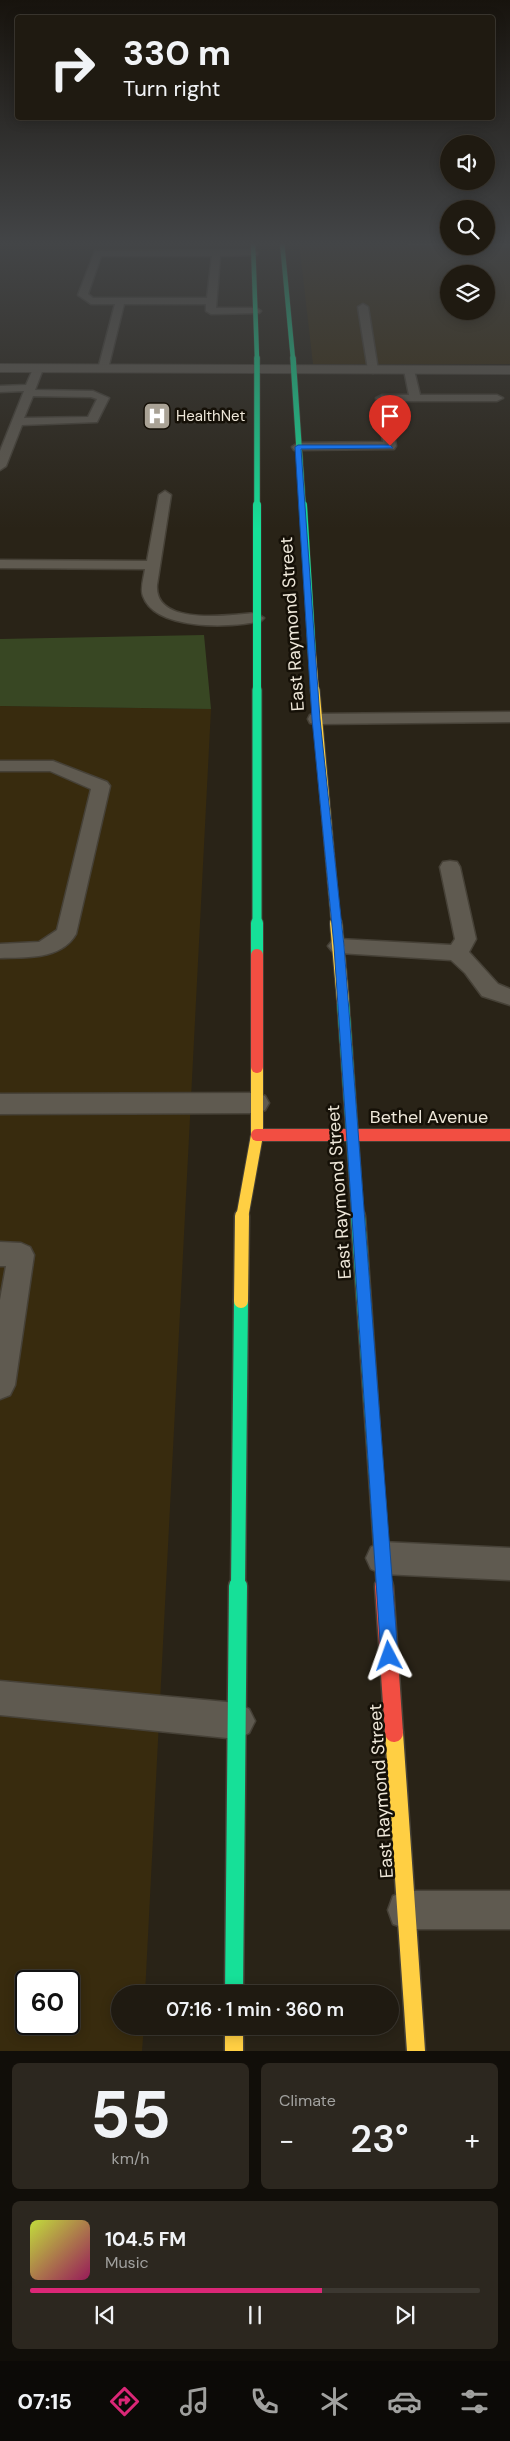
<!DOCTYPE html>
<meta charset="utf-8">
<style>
:root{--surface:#1f1a11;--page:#2c271f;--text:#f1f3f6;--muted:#a1a19f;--line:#3c3831;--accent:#db2777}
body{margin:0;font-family:"DM Sans",sans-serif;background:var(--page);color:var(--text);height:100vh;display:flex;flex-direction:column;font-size:19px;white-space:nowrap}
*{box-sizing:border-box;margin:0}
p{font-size:16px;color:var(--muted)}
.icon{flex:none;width:28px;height:28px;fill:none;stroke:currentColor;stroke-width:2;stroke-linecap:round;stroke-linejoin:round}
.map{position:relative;height:2051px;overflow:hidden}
.panel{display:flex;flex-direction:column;gap:12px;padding:12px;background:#110e09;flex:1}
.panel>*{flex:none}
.top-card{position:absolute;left:15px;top:15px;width:480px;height:105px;border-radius:5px;box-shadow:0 2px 12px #0003,0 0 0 1px var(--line);background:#1f1a11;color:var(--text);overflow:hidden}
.buttons{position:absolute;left:440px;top:135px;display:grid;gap:10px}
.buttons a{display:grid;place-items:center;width:55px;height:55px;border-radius:50%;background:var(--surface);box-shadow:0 2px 12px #0003,0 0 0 1px var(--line);font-size:25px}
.speed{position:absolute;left:15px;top:1970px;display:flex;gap:10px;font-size:25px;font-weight:700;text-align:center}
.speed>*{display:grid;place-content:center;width:65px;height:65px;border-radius:50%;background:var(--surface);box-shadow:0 2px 12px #0003,0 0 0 1px var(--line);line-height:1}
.speed .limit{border:2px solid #111;border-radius:8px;background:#fff;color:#111}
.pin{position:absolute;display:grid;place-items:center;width:42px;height:42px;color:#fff;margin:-51px -21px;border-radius:50% 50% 50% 0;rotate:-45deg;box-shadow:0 0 5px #0007}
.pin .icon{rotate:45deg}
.me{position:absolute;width:55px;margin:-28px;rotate:356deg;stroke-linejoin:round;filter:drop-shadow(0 0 4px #0008)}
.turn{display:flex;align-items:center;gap:18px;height:105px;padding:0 25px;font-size:22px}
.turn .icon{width:65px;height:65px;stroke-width:2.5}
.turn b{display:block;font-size:35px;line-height:42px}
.big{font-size:38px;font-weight:600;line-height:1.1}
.panel .tile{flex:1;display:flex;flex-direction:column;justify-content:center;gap:8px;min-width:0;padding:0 18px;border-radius:8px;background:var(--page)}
.panel .dial{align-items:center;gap:0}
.dial b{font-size:65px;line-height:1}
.song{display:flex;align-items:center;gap:15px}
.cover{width:60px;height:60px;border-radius:8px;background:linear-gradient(135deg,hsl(70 70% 55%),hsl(330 70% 35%))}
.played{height:5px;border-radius:2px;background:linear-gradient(90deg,var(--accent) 65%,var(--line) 65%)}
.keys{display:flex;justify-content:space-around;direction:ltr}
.heat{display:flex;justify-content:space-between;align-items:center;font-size:28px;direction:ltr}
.panel .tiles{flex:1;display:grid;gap:12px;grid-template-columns:1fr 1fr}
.tile:last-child{grid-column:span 2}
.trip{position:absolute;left:111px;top:1985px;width:288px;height:50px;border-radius:25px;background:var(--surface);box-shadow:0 2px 12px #0003,0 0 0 1px var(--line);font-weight:600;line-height:50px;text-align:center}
.menu{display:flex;height:80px;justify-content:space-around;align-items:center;background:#0c0a07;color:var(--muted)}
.menu .icon{width:35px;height:35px}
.menu .current{color:var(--accent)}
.menu b{font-size:22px;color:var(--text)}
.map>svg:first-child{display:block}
.built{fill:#382b0e;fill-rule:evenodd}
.green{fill:#384723}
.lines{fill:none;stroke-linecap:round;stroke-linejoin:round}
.lane-casing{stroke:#464137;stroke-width:3}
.street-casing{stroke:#464137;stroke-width:2}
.fast-far6-casing{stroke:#464137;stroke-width:5.5}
.fast-far5-casing{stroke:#464137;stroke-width:7}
.fast-far4-casing{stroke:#464137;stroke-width:9}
.fast-far3-casing{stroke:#464137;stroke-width:11}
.fast-far2-casing{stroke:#464137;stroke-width:14}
.fast-far1-casing{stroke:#464137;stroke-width:17}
.fast-casing{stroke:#464137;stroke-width:21}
.slow-far4-casing{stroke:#464137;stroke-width:9}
.slow-far3-casing{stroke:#464137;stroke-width:11}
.slow-far2-casing{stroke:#464137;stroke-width:14}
.slow-far1-casing{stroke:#464137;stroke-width:17}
.slow-casing{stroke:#464137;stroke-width:21}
.jam-far2-casing{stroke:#464137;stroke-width:14}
.jam-far1-casing{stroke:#464137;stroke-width:17}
.jam-casing{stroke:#464137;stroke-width:21}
.lane{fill:#5f5a50;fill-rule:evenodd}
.street{fill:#5f5a50;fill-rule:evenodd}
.fast-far6{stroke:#16e098;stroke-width:4.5}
.fast-far5{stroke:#16e098;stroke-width:5.5}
.fast-far4{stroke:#16e098;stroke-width:8}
.fast-far3{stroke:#16e098;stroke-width:9}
.fast-far2{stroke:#16e098;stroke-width:12}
.fast-far1{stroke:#16e098;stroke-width:14}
.fast{stroke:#16e098;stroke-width:18}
.slow-far4{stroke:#ffcf43;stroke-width:8}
.slow-far3{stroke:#ffcf43;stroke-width:9}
.slow-far2{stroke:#ffcf43;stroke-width:12}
.slow-far1{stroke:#ffcf43;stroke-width:14}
.slow{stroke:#ffcf43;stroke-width:18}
.jam-far2{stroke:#f24e42;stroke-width:12}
.jam-far1{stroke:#f24e42;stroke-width:14}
.jam{stroke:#f24e42;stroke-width:18}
.route{fill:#1a73e8;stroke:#114b97}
.labels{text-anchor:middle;stroke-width:5;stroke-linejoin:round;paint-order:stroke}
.far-poi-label{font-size:15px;fill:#eee7d9;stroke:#151007;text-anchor:start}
.street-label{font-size:18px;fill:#eee7d9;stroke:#151007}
</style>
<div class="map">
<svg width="510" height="2051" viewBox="0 0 510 2051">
<rect width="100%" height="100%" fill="#292317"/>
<g class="built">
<path d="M299 242H449V246H486V242H510V364H313ZM449 274H486V311H449Z"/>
<path d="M0 706 211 709 145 1994H120V2026H144L142 2051H0ZM26 1981H69V2024H26Z"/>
</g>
<path class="green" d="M204 635 211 709 0 706V639Z"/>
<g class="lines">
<g class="lane-casing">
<g id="lane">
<path d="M407 242H449V245H410Z"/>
<path d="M486 242H510V246L486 245Z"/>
<path d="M254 250 258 253 257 255 220 256 216 308H256L261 311 259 313 211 314 206 311V304H124L108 369 107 371H99L98 369 115 304H91L78 295 95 251ZM101 256H212L207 298H93L88 294Z"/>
<path d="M363 304 368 307 378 370 373 373 368 370 358 307Z"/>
<path d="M38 366 43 369 35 390 93 391 109 398 97 422 22 425 6 466 0 470V451L24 391 0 392V386L26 385 33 369ZM33 396 91 397 97 399 88 417 24 418Z"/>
<path d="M409 367 414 370 420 395H497L503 398 497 401H388L396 446 394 449 294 450 292 447 298 443 383 442 376 398 382 395H409L404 370Z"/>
<path d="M165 491 171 495 157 585C154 627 230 615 256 613L264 618 261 621C232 628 155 631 143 596 140 588 144 577 145 569L0 568V560L147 561 159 495Z"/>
<path d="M510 712V722L316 724 310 723 308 719 310 715 316 714Z"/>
<path d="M0 761H53L107 782 110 786 76 934C61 960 26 957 0 958V944L39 942 57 930 91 789 50 771H0Z"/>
<path d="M450 861 457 862 460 867 476 939 469 952 498 984 510 989V1005L482 996 465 973 451 960 339 953 332 951 328 946 332 941 339 939 451 945 455 939 440 867 443 862Z"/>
<path d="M257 1093 265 1096 269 1103 265 1110 257 1113 0 1114V1094Z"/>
<path d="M0 1242 21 1243 30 1247 34 1255 15 1385 10 1395 0 1399V1300L6 1266H0Z"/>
<path d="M382 1542 510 1548V1580L382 1574 371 1569 366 1558 371 1547Z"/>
<path d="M0 1681 237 1703 249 1709 255 1721 249 1733 237 1739 0 1715Z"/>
<path d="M407 1891H510V1929H407L393 1924 388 1910 393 1896Z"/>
</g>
</g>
<g class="street-casing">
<path id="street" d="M0 364 510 366V374L0 372Z"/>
</g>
<g class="fast-far6-casing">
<g id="fast-far6">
<path d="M253 242 257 359"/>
<path d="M282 242 293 359"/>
</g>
</g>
<g class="fast-far5-casing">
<g id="fast-far5">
<path d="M257 358V506"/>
<path d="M293 358 303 506"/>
</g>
</g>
<g class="fast-far4-casing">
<g id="fast-far4">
<path d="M257 505V692"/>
<path d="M303 505 312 654"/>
</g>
</g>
<g class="fast-far3-casing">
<path id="fast-far3" d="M257 690V924"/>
</g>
<g class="fast-far2-casing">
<g id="fast-far2">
<path d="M257 923V955"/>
<path d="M343 1001 358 1218"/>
</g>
</g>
<g class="fast-far1-casing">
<g id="fast-far1">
<path d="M358 1216 382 1562"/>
<path d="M238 1587 241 1301"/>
</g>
</g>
<g class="fast-casing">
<path id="fast" d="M234 1994 238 1586"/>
</g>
<g class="slow-far4-casing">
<path id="slow-far4" d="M312 654 315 692"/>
</g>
<g class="slow-far3-casing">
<path id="slow-far3" d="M315 690 336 924"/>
</g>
<g class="slow-far2-casing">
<g id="slow-far2">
<path d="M336 923 343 1001"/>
<path d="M242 1218 257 1135V1067"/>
</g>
</g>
<g class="slow-far1-casing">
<path id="slow-far1" d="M241 1301 242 1216"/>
</g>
<g class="slow-casing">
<g id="slow">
<path d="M394 1733 416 2051"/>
<path d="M234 2026V2051"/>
</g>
</g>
<g class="jam-far2-casing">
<g id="jam-far2">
<path d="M257 955V1067"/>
<path d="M257 1135H510"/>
</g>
</g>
<g class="jam-far1-casing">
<path id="jam-far1" d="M382 1562 384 1587"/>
</g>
<g class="jam-casing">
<path id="jam" d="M384 1586 394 1733"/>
</g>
<use href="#lane" class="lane"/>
<use href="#street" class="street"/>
<use href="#fast-far6" class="fast-far6"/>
<use href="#fast-far5" class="fast-far5"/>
<use href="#fast-far4" class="fast-far4"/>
<use href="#fast-far3" class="fast-far3"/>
<use href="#fast-far2" class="fast-far2"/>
<use href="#fast-far1" class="fast-far1"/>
<use href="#fast" class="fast"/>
<use href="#slow-far4" class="slow-far4"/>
<use href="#slow-far3" class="slow-far3"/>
<use href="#slow-far2" class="slow-far2"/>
<use href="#slow-far1" class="slow-far1"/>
<use href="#slow" class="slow"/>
<use href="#jam-far2" class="jam-far2"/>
<use href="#jam-far1" class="jam-far1"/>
<use href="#jam" class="jam"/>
</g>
<linearGradient id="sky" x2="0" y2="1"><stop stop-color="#17130d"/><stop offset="0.46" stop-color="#434547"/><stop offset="1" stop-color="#434547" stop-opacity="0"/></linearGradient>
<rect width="510" height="529" fill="url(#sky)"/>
<path class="route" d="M390 445 393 448 301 449 320 719 344 946 398 1656 395 1662 389 1664 383 1662 381 1656 334 946 312 719 295 447 298 445Z"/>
<defs>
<g id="hospital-square" transform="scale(1.4375)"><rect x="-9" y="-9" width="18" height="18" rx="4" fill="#a9a295" stroke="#151007"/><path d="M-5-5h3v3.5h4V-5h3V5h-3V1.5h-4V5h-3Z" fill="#fff"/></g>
</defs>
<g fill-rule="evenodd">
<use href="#hospital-square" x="157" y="416"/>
</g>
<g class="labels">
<g class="far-poi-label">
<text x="176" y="421">HealthNet</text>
</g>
<g class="street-label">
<text transform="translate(292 624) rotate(-94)" y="6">East Raymond Street</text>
<text x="429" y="1123">Bethel Avenue</text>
<text transform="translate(339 1192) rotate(-94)" y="6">East Raymond Street</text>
<text transform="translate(381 1791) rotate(-94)" y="6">East Raymond Street</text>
</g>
</g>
</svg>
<div class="buttons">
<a><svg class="icon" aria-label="sound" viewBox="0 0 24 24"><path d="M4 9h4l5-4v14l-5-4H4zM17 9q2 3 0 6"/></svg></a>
<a><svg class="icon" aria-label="search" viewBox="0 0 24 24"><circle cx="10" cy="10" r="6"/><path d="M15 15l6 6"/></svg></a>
<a><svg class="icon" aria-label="layers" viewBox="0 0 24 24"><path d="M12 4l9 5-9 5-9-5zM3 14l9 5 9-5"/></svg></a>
</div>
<div class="speed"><div class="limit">60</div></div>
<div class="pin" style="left:390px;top:446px;background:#d93025"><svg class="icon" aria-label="arrive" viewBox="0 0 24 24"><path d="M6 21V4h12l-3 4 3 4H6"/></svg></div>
<svg class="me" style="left:389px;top:1656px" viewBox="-20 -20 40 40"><path d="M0-17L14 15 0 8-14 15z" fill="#1a73e8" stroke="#fff" stroke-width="4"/></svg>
<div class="trip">07:16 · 1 min · 360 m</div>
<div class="top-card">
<div class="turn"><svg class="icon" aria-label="right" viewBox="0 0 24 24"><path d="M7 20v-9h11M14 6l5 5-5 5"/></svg><div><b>330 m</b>Turn right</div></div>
</div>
</div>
<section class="panel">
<div class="tiles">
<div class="tile dial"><b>55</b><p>km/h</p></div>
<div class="tile"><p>Climate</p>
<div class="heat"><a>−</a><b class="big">23°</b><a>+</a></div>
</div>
<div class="tile">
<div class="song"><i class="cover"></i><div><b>104.5 FM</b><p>Music</p></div></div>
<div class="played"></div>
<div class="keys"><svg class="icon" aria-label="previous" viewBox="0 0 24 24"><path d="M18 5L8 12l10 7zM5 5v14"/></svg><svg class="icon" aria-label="pause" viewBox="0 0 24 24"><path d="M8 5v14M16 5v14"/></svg><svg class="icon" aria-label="next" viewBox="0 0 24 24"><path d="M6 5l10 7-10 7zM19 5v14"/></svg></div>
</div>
</div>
</section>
<nav class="menu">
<b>07:15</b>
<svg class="icon current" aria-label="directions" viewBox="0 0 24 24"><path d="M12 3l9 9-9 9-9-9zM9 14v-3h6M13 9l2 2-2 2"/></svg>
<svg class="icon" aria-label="music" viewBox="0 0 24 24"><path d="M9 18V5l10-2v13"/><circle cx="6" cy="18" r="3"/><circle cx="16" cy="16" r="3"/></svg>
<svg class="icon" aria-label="phone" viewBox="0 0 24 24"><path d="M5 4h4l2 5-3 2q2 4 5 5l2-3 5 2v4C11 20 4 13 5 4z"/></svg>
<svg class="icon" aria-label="climate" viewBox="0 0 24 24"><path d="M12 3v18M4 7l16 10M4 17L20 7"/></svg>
<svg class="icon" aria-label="car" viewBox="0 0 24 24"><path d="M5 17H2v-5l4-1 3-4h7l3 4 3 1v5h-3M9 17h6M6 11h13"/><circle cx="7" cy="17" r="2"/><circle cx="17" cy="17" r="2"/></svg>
<svg class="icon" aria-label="filters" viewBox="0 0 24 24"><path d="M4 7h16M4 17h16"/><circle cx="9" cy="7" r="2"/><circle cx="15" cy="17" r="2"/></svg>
</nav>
